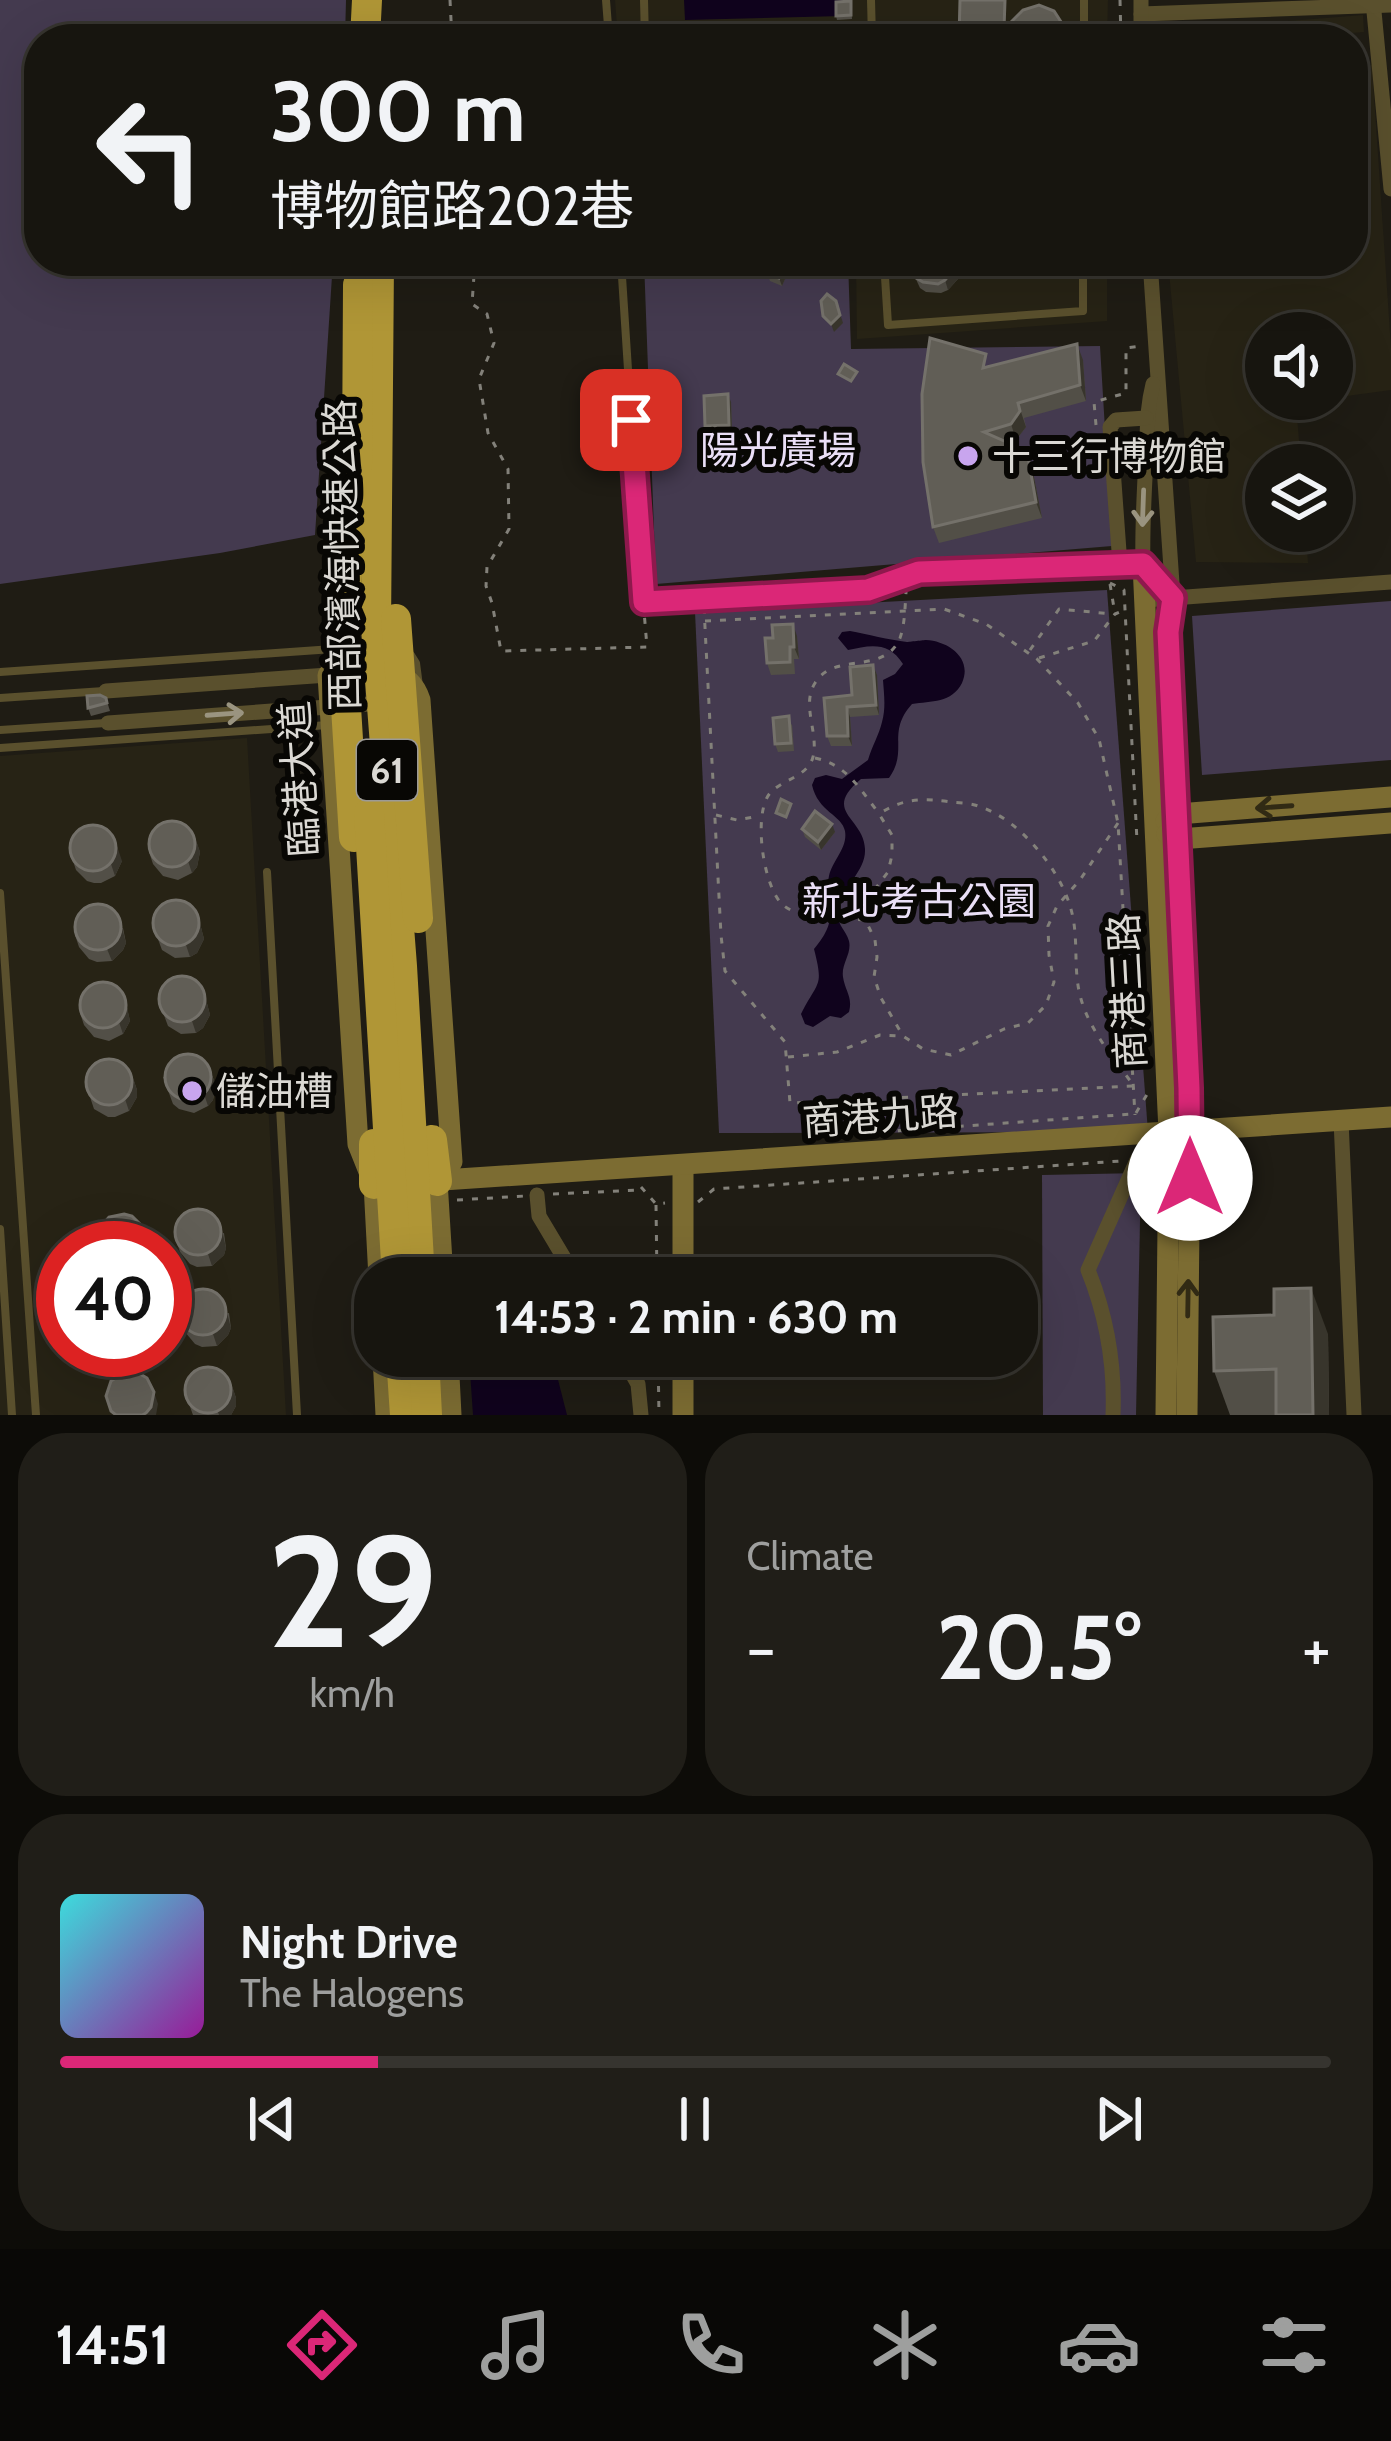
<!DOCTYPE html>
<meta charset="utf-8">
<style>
:root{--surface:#17150f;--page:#201e18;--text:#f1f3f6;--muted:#9e9f9e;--line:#36342f;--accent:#db2777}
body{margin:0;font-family:Cabin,"Noto Sans TC",sans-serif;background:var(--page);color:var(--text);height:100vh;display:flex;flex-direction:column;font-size:45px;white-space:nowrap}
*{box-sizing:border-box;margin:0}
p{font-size:39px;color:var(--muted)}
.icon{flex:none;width:66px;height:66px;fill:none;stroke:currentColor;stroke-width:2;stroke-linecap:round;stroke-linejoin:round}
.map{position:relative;height:1415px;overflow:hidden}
.drawer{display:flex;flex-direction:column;gap:18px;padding:18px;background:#0d0c08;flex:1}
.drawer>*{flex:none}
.banner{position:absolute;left:24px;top:24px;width:1344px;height:252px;border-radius:48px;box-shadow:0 12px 48px #0002,0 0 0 3px var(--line);background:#17150f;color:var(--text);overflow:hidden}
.fabs{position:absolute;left:1245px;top:312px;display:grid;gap:24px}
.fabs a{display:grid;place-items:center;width:108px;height:108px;border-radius:50%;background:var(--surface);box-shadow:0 12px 48px #0002,0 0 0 3px var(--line);font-size:60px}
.speed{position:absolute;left:36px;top:1221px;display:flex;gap:24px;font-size:60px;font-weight:700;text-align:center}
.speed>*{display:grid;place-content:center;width:156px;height:156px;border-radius:50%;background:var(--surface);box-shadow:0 12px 48px #0002,0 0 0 3px var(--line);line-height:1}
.speed .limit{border:18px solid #d22;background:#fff;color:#111}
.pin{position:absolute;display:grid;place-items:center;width:102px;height:102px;color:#fff;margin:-51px;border-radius:24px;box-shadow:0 6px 18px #0006}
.me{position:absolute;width:132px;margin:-66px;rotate:0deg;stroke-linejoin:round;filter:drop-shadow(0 0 9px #0008)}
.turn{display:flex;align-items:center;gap:42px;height:252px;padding:0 48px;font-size:54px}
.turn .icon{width:156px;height:156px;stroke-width:2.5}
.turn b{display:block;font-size:84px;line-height:102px}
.big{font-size:90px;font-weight:800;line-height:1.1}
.drawer .card{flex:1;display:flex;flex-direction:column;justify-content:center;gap:18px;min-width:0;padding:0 42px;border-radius:48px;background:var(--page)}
.drawer .dial{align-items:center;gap:0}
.dial b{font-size:156px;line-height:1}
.song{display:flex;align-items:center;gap:36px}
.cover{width:144px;height:144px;border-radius:18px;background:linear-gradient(135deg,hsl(180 70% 55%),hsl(300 70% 35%))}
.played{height:12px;border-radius:6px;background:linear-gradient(90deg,var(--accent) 25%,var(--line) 25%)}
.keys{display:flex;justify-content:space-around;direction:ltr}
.heat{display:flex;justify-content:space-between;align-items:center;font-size:66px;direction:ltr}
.drawer .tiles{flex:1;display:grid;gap:18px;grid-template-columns:1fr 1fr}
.card:last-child{grid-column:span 2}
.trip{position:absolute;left:354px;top:1257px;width:684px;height:120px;border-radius:48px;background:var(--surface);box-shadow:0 12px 48px #0002,0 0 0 3px var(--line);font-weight:800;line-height:120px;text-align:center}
.menu{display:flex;height:192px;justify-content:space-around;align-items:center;background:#090806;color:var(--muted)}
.menu .icon{width:84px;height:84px}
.menu .on{color:var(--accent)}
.menu b{font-size:54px;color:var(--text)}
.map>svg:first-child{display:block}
.built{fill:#272315;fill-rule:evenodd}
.green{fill:#443a4f}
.water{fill:#10031d}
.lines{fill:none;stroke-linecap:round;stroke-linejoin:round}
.path{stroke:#83817a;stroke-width:3;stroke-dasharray:6 9;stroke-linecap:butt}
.lane{stroke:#5a502d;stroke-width:8}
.street{stroke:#5a502d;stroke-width:15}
.secondary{stroke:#7c6c32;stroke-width:21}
.highway{stroke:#b09636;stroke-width:30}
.highway-bridge{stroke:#b09636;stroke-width:30}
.wall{fill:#524f47}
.shaded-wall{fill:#38352c}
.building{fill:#615e56;stroke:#74716a;stroke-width:3}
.oneway{stroke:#9a9480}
.oneway2{stroke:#312a14}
.route-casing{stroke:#8e194d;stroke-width:30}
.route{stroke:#db2777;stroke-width:21}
.poi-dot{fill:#c8a5ee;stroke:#080704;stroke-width:4.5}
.labels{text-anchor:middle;stroke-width:12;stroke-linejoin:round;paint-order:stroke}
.shield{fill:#080704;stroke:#9c9a96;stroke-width:3}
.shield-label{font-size:36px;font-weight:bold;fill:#dbd9d4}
.park-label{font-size:39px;fill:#eadff7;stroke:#080704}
.poi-label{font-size:39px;fill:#dbd9d4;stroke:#080704;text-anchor:start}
.street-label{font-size:39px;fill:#dbd9d4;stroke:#080704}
</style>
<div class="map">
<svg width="1391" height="1415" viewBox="0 0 1391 1415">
<rect width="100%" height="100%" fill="#1f1c14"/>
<g class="built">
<path d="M615 0H1108L1107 39H618Z"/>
<path d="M1363 15 1364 32 1283 39H1164L1165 31Z"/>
<path d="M1372 65 1391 348V390L1332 398V333H1266V399H1325L1296 403 1301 465H1266V531H1306L1308 563 1196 562 1168 261H1353V67Z"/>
<path d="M856 261H1107V321L857 339Z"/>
<path d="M247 738 286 1415H0V756ZM63 1248H165V1350H63Z"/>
</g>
<g class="green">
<path d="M0 0H346L345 39H39V261H333L315 535 220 553 0 584Z"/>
<path d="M644 261H848L851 349 1100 346 1112 546 656 584Z"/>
<path d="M1107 590 1148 1132 719 1133 695 612Z"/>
<path d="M1391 601V760L1202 775 1192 616Z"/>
<path d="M1141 1173 1136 1415H1043L1042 1175Z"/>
</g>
<g class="water">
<path d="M684 0H843V16L685 20Z"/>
<path d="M850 631C867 634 889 640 907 642 908 642 925 640 926 640 948 641 973 658 962 683 952 703 931 701 912 704 886 733 909 750 889 778L861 779C821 812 864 817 865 849 866 871 843 885 839 907 835 926 845 927 849 941 852 954 841 964 843 977 845 991 853 997 849 1012L841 1018 830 1016 813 1027 805 1024 801 1014C818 980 824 988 814 949 843 914 822 911 829 876 832 861 848 848 845 831 842 815 818 812 812 785L815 778 826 775 842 779 868 760C872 746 879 735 882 722 886 708 884 694 883 680L895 674 903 664C889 641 870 645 848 650L838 638 842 632Z"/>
<path d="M469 1356H552L567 1415H473Z"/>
</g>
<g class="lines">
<g class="path">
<path d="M450 0 452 39"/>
<path d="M1120 0 1121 39"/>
<path d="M475 261 472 304 487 314 494 343 479 379 488 433 508 469 509 529 487 567 486 586 492 603 501 651 647 647 644 611"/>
<path d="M1096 425 1094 402 1126 393V348L1141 346"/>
<path d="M1110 583 1124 590 1137 841"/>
<path d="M1110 584 1115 614"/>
<path d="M704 608 721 935 725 971 785 1042 790 1103 1132 1086"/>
<path d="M705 621 944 609 986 624 1037 659 1078 703 1099 739 1118 823 1135 1115"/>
<path d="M1030 650 1059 609 1113 614"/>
<path d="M1039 658 1094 641 1115 614 1127 609"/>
<path d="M815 758C847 765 858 787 878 812"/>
<path d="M716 815 737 820 759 816"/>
<path d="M1118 823 1080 880 1057 906 1048 926 1049 955 1054 982 1046 1005 1028 1023 1004 1029 951 1055 923 1049 903 1036 881 998 874 977 877 957 875 940 866 921 872 893 888 872 892 855V835L879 814C903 798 923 798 951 802 959 803 970 803 978 806 1018 818 1059 868 1070 906 1080 937 1072 968 1081 999 1090 1031 1115 1060 1134 1086"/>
<path d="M864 920C840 918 802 921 783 905 763 888 752 811 771 792 784 779 808 776 813 757 819 733 801 705 815 683 834 651 884 676 900 638 905 624 905 606 906 592"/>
<path d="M788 1057 837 1052 880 1035 901 1036"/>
<path d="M1136 1113 1149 1091"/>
<path d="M838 1135 1133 1114"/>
<path d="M641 1187 656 1204 665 1203"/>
<path d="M553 1194 639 1190"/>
<path d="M457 1200 525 1196"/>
<path d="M698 1202 714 1189 1121 1161"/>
<path d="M656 1205 657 1278"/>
<path d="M658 1356 659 1415"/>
</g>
<g class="lane">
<path d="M606 0 609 39"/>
<path d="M644 0 645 39"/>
<path d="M871 0 872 38"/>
<path d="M739 39 872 34"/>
<path d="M1084 39V0"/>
<path d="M621 261 643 602 868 590"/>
<path d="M884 261 888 325 1083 311V261"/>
<path d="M411 655 416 663 419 686"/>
<path d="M0 672 333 649"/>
<path d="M0 698 104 691"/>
<path d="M0 730 106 723"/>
<path d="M0 748 328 725"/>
<path d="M267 872 297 1415"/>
<path d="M0 893 36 1415"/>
<path d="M0 1229 12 1415"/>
</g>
<g class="street">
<path d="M1373 1 1391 189"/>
<path d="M1141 14 1391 5"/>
<path d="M1141 39V0"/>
<path d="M1150 261 1173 598"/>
<path d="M1143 564C1142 529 1144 495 1146 459 1148 431 1146 412 1153 384"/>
<path d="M1120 565 1110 427 1116 420 1146 418"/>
<path d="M868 590 918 572 1143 564"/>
<path d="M1145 600 1391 582"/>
<path d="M106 691 328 675"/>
<path d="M108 723 369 704"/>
<path d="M1341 1120 1354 1415"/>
<path d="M537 1195 539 1216 576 1278"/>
<path d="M622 1356 638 1384 641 1415"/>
<path d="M1113 1415C1115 1364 1107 1317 1088 1270L1137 1160"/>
</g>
<g class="secondary">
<path d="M1143 564 1169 1132 1166 1415"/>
<path d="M1173 598 1168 632 1190 1130 1187 1415"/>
<path d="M1166 821 1178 814 1391 797"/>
<path d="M1167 834 1179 839 1391 823"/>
<path d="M683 1166V1278"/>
<path d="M428 1181 1391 1117"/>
<path d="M379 1278 374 1184 358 1144 328 675C362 672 407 659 420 700L452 1162 437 1181 443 1278"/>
<path d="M383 1356 386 1415"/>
<path d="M448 1356 451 1415"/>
<path d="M683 1356V1415"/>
</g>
<g class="highway">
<path d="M365 39 367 0"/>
<path d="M432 1140 437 1181"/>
<path d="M374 1184V1144"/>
<path d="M401 1356 405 1415"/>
<path d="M424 1356 427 1415"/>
</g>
<g class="highway-bridge">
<path d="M379 261 376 628 402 966 420 1278"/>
<path d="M353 447 343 658 354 837"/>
<path d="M357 465 358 285"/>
<path d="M396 619 418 918"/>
<path d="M369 813 397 1278"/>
</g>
</g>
<g class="wall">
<path d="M851 1 852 19 837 20 836 16Z"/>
<path d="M793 261 782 286 770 281 767 273Z"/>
<path d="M1060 261V270L991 274 987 264Z"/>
<path d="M958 263V279L948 290 941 293 926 292 920 288 909 264Z"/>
<path d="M1083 360 1086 401 1024 418 1026 427 1016 440 1008 443 1027 451 1032 467 1042 518 939 543 933 527 990 367Z"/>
<path d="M731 402 732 433 708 434 705 426Z"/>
<path d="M797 636 799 659H794L795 674 771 675 767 663Z"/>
<path d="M873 665 877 675 879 715 850 717 852 746H831L827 736Z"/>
<path d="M106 698 110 711 91 716 88 708Z"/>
<path d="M792 724 794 751 778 752 775 744Z"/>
<path d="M802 829 835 832 821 850 805 837Z"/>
<path d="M193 833 200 852 197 867 192 873 178 880 163 876 153 864 149 852Z"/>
<path d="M72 858 122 861 115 876 101 883H94L87 881 76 870Z"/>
<path d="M197 912 204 939 197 953 190 957 175 958 162 950 152 923Z"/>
<path d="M123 928 126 943 123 950 112 961 97 962 89 959 79 947 75 935Z"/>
<path d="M203 988 210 1015 203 1028 196 1033 181 1034 168 1026 158 999Z"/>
<path d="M124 994 130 1021 123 1034 109 1041 94 1037 84 1025 80 1013Z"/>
<path d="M211 1073 216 1085 213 1100 208 1106 194 1113 179 1109 173 1104 163 1077Z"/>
<path d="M133 1078 137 1090V1097L129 1111 115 1117H108L94 1109 85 1082Z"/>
<path d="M224 1233 226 1248 224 1255 212 1266 197 1267 190 1264 180 1252 176 1240Z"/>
<path d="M229 1313 231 1328 228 1335 217 1346 202 1347 195 1344 185 1332 180 1320Z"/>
<path d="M1328 1334 1329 1415H1230L1214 1371Z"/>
<path d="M232 1386 236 1398V1406L231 1415H193L184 1390Z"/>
</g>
<g class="shaded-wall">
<path d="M786 261H793L782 286 779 278Z"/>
<path d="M954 261H957L958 263V279L948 290 945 280Z"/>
<path d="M836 301 843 323 834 332 831 324Z"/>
<path d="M1077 344 1083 360 1086 401 1080 385Z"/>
<path d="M728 394 731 402 732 433 729 425Z"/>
<path d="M1018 403 1026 427 1016 440 1011 424Z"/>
<path d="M1027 451 1032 467 1042 518 1036 502Z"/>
<path d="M793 624 797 636 799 659 794 647Z"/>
<path d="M873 665 877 675 879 715 876 705Z"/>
<path d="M847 707 850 717 852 746 848 736Z"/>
<path d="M832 824 835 832 821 850 818 842Z"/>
<path d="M196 840 200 852 197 867 192 873 188 861Z"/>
<path d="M117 846 122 861 115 876 111 864Z"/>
<path d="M197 912 204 939 197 953 190 957 186 945Z"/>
<path d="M119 916 126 943 123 950 112 961 107 949Z"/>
<path d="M203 988 210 1015 203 1028 196 1033 192 1021Z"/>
<path d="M124 994 130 1021 123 1034 119 1022Z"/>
<path d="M211 1073 216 1085 213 1100 208 1106 204 1094Z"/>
<path d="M133 1078 137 1090V1097L129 1111 125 1099Z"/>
<path d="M220 1221 226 1248 224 1255 212 1266 208 1254Z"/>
<path d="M1311 1288 1328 1334 1329 1415H1313Z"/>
<path d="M224 1301 231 1328 228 1335 217 1346 213 1334Z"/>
<path d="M232 1386 236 1398V1406L231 1415H219L218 1412Z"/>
<path d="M154 1392 158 1404 156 1415H147Z"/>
</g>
<g class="building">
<path d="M960 0H1005L1004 29 1023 10 1039 5 1054 11 1063 25 1062 39H1006L1004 37V39H959Z"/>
<path d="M851 1V15L836 16V2Z"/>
<path d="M772 261H786L779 278 767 273Z"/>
<path d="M909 261H954V269L945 280 938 284 923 282 916 278Z"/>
<path d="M987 261H1044L987 264Z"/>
<path d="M827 294 836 301 840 315 831 324 823 316 821 301Z"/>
<path d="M930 338 986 354 983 368 1077 344 1080 385 1018 403 1020 411 1011 424 984 432 1027 451 1036 502 933 527 923 462 922 394Z"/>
<path d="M844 364 857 372 851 381 838 374Z"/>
<path d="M728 394 729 425 705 426 704 396Z"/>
<path d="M793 624 794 647H790V662L767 663 765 638H773L772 625Z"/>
<path d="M873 665 876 705 847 707 848 736H827L824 698 852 695 850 667Z"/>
<path d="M100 695 106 698 107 703 88 708 87 696Z"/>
<path d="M789 716 791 743 775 744 773 718Z"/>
<path d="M781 799 791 804 786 817 776 813Z"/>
<path d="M815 811 832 824 818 842 802 829Z"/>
<circle cx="172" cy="844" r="23"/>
<circle cx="93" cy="848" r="23"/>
<circle cx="176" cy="923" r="23"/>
<circle cx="98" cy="927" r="23"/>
<circle cx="182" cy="999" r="23"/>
<circle cx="103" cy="1005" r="23"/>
<circle cx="188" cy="1077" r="23"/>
<circle cx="109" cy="1082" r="23"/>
<circle cx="198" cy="1232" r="23"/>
<path d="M124 1214 132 1216 143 1227 145 1242 143 1248H101L97 1238 98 1230 109 1217Z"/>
<path d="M1311 1288 1313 1415H1276V1369L1214 1371 1213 1317 1274 1315V1289Z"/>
<circle cx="203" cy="1312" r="23"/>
<circle cx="208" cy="1390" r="23"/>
<path d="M125 1372 140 1374 147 1378 154 1392 151 1407 146 1413 142 1415H116L111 1411 106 1396 111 1381Z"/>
</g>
<defs><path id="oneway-shaft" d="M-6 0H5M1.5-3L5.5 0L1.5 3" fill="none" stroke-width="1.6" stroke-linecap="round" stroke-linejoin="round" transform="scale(3)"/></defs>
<g class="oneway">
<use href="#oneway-shaft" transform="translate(1143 508) rotate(92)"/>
<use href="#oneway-shaft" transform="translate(225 714) rotate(-4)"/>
</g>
<g class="oneway2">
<use href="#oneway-shaft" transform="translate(1274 807) rotate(176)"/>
<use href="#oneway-shaft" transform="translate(1188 1298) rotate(-89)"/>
</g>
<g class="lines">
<g class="route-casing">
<path id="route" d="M631 420 644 602 868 590 919 572 1143 564 1173 598 1168 632 1189 1088 1190 1178"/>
</g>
<use href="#route" class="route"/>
</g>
<g class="poi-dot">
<circle cx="968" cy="456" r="12"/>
<circle cx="192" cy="1091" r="12"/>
</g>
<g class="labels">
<rect class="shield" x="357" y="740" width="60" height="60" rx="9"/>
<g class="shield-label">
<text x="387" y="783">61</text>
</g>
<g class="park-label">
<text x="778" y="464">陽光廣場</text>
<text x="919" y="915">新北考古公園</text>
</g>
<g class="poi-label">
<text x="992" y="470">十三行博物館</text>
<text x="216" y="1105">儲油槽</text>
</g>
<g class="street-label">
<text transform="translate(342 555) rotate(-91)" y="14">西部濱海快速公路</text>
<text transform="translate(299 779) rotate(-94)" y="14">臨港大道</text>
<text transform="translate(1127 991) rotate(-93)" y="14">商港三路</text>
<text transform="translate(880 1116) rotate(-4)" y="14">商港九路</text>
</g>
</g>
</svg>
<div class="fabs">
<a><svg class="icon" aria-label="sound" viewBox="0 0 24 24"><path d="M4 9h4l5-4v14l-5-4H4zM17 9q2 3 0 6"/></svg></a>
<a><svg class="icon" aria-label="layers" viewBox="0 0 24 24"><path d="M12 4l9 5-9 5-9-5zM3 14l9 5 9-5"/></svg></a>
</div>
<div class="speed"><div class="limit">40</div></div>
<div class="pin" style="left:631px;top:420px;background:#d93025"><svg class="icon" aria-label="arrive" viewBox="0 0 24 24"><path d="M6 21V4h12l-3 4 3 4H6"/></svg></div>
<svg class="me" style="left:1190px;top:1178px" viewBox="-20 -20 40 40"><circle r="19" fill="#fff"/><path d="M0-13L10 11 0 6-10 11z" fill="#db2777"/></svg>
<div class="trip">14:53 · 2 min · 630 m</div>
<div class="banner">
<div class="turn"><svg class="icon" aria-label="left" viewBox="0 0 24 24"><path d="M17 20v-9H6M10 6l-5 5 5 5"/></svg><div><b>300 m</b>博物館路202巷</div></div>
</div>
</div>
<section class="drawer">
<div class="tiles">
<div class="card dial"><b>29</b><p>km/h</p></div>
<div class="card"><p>Climate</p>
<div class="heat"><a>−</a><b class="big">20.5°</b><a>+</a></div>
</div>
<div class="card">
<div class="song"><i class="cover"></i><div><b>Night Drive</b><p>The Halogens</p></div></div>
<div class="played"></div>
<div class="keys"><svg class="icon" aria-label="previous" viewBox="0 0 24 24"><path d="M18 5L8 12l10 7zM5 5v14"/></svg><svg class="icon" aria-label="pause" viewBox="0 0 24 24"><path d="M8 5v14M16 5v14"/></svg><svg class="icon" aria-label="next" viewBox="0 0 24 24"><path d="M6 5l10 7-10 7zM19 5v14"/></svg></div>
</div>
</div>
</section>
<nav class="menu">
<b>14:51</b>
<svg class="icon on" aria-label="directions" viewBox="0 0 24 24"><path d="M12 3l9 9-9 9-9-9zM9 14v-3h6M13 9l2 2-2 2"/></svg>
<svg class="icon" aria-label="music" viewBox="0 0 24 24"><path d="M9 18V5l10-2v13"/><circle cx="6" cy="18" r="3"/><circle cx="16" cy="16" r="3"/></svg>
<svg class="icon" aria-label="phone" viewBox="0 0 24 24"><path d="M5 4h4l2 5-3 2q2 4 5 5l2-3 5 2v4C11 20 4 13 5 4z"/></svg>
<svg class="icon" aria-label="climate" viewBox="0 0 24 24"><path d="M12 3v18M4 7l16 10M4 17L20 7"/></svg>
<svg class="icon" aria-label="car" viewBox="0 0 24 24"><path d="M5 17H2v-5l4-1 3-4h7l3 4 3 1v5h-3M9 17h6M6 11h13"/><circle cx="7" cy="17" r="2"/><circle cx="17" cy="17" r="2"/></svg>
<svg class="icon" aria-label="filters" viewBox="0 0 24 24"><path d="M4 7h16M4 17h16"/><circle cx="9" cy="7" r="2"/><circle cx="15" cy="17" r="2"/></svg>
</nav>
